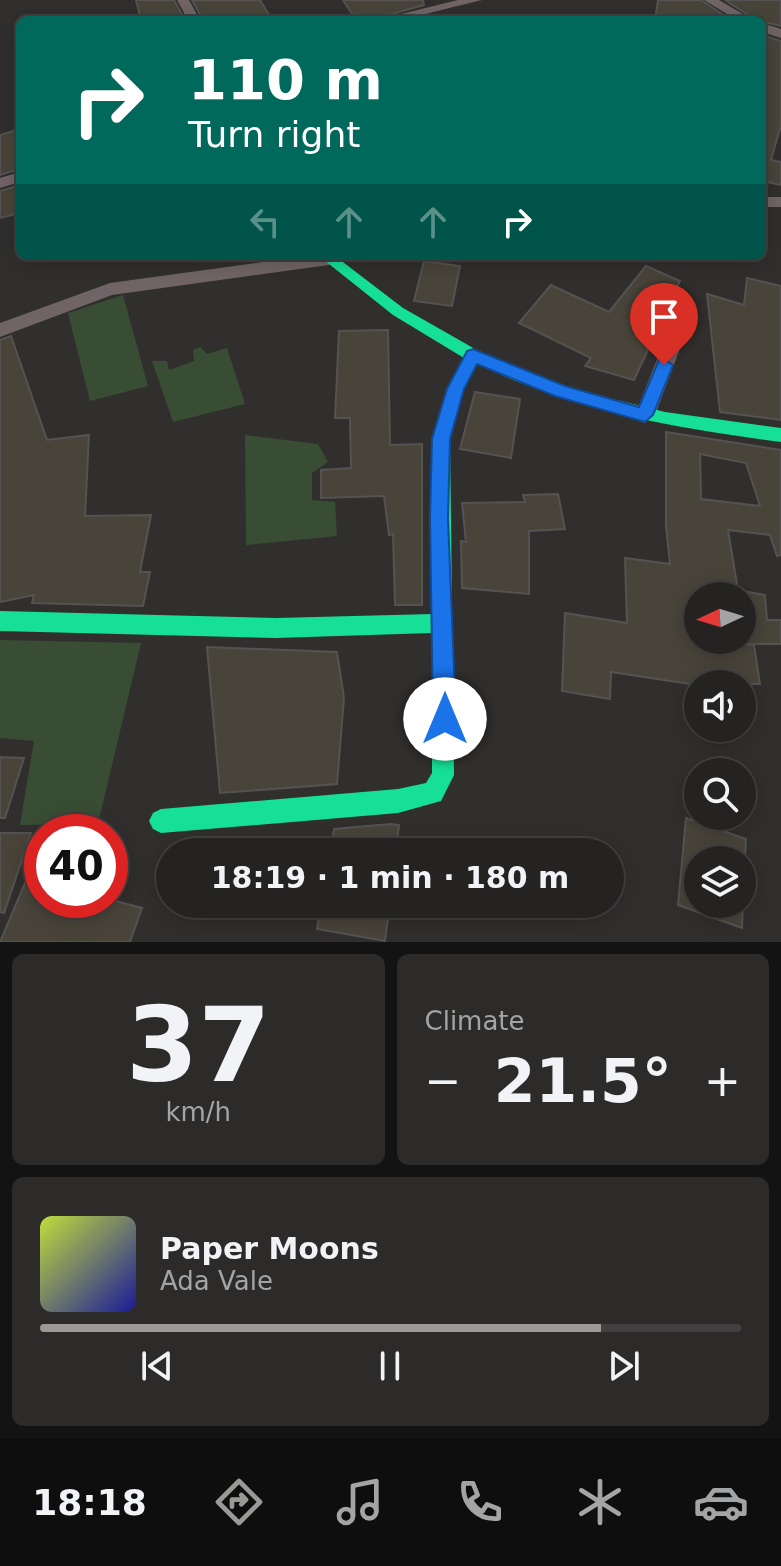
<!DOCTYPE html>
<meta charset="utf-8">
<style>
:root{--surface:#252322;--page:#2d2b2a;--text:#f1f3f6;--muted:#a3a4a5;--line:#424040;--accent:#9a9996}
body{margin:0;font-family:"DejaVu Sans",sans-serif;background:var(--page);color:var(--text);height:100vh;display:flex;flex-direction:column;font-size:30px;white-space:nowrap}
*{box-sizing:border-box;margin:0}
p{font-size:26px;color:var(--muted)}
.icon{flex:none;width:44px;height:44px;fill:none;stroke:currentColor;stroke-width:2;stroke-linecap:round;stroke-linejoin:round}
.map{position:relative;height:942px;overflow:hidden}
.drawer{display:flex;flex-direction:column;gap:12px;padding:12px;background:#141313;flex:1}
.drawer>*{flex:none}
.top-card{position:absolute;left:16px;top:16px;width:750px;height:244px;border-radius:12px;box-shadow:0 4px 20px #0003,0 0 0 2px var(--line);background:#00695c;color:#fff;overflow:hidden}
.needle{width:52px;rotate:266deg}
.buttons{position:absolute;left:684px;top:582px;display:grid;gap:16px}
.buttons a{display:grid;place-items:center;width:72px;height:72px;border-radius:50%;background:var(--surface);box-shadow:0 4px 20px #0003,0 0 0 2px var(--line);font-size:40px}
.speed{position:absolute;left:24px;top:814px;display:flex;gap:16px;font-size:40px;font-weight:700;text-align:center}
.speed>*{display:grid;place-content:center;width:104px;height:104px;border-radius:50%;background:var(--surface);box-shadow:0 4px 20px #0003,0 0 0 2px var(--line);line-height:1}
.speed .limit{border:12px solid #d22;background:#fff;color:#111}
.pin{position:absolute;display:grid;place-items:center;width:68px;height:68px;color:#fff;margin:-82px -34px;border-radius:50% 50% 50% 0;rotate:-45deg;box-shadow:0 0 8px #0007}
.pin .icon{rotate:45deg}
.me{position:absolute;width:88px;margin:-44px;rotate:0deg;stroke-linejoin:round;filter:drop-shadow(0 0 6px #0008)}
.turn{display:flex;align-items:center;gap:28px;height:168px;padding:0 40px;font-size:36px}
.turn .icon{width:104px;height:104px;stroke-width:2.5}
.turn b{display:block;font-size:56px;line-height:68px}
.lanes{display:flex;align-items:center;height:76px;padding:0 40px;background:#0003;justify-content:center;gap:40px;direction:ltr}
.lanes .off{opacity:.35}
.big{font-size:60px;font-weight:700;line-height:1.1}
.drawer .tile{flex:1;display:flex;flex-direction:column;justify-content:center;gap:12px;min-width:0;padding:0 28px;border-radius:12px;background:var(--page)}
.drawer .dial{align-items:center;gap:0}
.dial b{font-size:104px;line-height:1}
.song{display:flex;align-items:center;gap:24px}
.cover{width:96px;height:96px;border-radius:12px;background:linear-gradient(135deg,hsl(70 70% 55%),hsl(240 70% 35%))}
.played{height:8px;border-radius:4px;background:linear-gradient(90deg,var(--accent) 80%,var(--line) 80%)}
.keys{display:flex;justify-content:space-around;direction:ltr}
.heat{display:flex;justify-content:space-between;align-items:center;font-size:44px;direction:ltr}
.drawer .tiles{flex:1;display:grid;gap:12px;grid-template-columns:1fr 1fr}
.tile:last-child{grid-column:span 2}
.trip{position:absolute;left:156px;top:838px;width:468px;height:80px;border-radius:40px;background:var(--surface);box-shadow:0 4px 20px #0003,0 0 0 2px var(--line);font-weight:700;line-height:80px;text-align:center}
.menu{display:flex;height:128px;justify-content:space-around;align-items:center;background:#0f0e0e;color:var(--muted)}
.menu .icon{width:56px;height:56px}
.menu .selected{color:var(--accent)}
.menu b{font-size:36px;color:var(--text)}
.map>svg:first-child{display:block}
.green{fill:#394d34}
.building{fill:#48443a;stroke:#545351;stroke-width:2;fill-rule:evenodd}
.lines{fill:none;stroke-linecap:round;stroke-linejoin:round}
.street{fill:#706466;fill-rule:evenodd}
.fast{fill:#16e098;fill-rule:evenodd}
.route{fill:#1a73e8;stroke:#114b97;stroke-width:2}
</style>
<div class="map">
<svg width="781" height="942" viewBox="0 0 781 942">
<rect width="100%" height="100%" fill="#312f2d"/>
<g class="green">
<path d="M123 295 148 386 90 401 68 313Z"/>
<path d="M200 347 207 354 227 348 245 404 173 422 152 361H167L169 370 194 361 193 350Z"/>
<path d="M245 435 318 444 328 462 312 473V500L335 502 337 536 246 545Z"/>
<path d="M0 640 141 643 98 824 20 825 34 741 0 738Z"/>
</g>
<g class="building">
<path d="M136 0H174L185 20H141Z"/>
<path d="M192 0H260L272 20H203Z"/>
<path d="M343 0H423L424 5 374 19 356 20Z"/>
<path d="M658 0H701L731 20H655Z"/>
<path d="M725 0H781V26L756 20Z"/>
<path d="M762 35 781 41V125L771 160 781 162V185L762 181Z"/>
<path d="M20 129V169L0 175V135Z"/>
<path d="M20 185V213L0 218V191Z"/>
<path d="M424 261 460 266 452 306 414 301Z"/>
<path d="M646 266 680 281 634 380 585 366 591 358 519 323 551 285 609 312Z"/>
<path d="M747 278 781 286V420L720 412 707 294 744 305Z"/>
<path d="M388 330 390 445 422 444V605H395L393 534 389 535 384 496 321 498V470L351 468 350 418H335L339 331Z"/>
<path d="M11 336 47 440 89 435 85 516 151 515 140 572H150L143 606 32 603 34 595 0 602V340Z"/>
<path d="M475 392 520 399 511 458 460 449Z"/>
<path d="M666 432 781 450V555L777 556 770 535 728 530 739 596H698V640L742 644V591L765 595 767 620H781V644H746L754 645 760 684H690L611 672 610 699 562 691 565 613 627 623 625 558 670 564 666 526ZM700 454 746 463 760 506 701 499Z"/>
<path d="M558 494 565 529 529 531V594L462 588 461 541 466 542 462 503 525 502 523 495Z"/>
<path d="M207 647 337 652 344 698 337 784 220 793Z"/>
<path d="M0 757 24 758 5 818H0Z"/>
<path d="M686 818 746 839 745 860H698V904H743L742 928 678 905Z"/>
<path d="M391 824 399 825 396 852H330L334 829Z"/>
<path d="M0 833H31L4 913 0 912Z"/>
<path d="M25 883 42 888V900H112L142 908 130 942H0Z"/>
<path d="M321 904H390L385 941 317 929Z"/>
</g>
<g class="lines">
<g class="street">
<path d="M177 0H189L200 20H188Z"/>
<path d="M458 0H482L401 20H377Z"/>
<path d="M704 0H719L753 20H737Z"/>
<path d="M762 23 781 29V38L762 32Z"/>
<path d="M20 172V182L0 188V178Z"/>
<rect x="762" y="197" width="19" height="10"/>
<path d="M307 256H336L338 259 329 265 112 295 0 337V323L110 283Z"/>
<path d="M684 307 693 314 655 415 645 423 638 421 635 415 675 314Z"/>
</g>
<path class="fast" d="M319 256H335L403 308 482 353 565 387 665 412 781 428V442C670 427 579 412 477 364L464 389 450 439 454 775 441 801 398 813 161 833 153 829 149 821 153 813 161 809 398 789 426 783 432 773V633L276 638 0 631V611L276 618 432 614V439L448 389 464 358 393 315Z"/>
</g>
<path class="route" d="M473 349 565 386 639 407 659 360 664 359 673 365 653 415 645 422 555 396 477 364 464 389 450 439 448 518 456 719 452 727 445 730 437 727 433 719 430 518 432 439 447 389 467 351Z"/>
</svg>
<div class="buttons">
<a><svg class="needle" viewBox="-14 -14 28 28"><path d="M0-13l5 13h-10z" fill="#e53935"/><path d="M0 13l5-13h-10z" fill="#a3a4a5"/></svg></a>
<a><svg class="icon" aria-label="sound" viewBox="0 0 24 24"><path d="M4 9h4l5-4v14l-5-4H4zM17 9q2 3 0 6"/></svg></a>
<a><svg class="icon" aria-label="search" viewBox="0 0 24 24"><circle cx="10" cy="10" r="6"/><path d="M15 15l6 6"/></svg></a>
<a><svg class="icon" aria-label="layers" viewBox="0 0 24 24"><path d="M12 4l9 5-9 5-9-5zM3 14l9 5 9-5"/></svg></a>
</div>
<div class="speed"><div class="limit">40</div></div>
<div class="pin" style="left:664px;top:365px;background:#d93025"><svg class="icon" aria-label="arrive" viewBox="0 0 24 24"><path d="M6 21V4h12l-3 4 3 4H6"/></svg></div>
<svg class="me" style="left:445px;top:719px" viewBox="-20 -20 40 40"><circle r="19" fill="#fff"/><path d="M0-13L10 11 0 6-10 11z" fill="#1a73e8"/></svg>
<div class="trip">18:19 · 1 min · 180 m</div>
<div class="top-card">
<div class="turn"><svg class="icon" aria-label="right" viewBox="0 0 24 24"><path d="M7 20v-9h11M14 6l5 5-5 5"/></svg><div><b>110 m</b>Turn right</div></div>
<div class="lanes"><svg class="icon off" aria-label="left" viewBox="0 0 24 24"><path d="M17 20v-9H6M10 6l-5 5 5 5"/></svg><svg class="icon off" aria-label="ahead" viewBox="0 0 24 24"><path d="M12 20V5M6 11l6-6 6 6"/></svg><svg class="icon off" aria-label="ahead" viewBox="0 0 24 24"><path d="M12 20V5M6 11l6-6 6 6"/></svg><svg class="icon" aria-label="right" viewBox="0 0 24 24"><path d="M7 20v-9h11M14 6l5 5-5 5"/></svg></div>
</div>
</div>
<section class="drawer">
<div class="tiles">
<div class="tile dial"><b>37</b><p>km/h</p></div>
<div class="tile"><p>Climate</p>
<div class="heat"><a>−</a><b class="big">21.5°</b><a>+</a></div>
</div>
<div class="tile">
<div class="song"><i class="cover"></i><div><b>Paper Moons</b><p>Ada Vale</p></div></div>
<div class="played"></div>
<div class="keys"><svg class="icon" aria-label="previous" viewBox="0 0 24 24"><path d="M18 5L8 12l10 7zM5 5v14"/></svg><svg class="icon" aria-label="pause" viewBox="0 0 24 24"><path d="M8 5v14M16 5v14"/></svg><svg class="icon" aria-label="next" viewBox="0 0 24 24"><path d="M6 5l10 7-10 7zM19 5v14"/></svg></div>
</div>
</div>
</section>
<nav class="menu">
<b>18:18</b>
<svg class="icon selected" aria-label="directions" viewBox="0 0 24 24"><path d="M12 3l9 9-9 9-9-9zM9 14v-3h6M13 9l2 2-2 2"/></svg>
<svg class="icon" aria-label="music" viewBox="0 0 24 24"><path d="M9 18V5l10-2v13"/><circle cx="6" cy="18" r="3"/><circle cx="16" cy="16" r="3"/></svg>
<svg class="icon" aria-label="phone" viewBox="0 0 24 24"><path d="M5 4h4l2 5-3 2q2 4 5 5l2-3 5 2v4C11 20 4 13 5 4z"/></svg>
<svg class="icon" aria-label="climate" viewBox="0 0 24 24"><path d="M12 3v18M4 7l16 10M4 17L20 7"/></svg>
<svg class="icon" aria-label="car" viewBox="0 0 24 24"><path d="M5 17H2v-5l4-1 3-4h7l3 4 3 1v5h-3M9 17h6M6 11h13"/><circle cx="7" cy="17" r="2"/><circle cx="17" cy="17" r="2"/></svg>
</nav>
